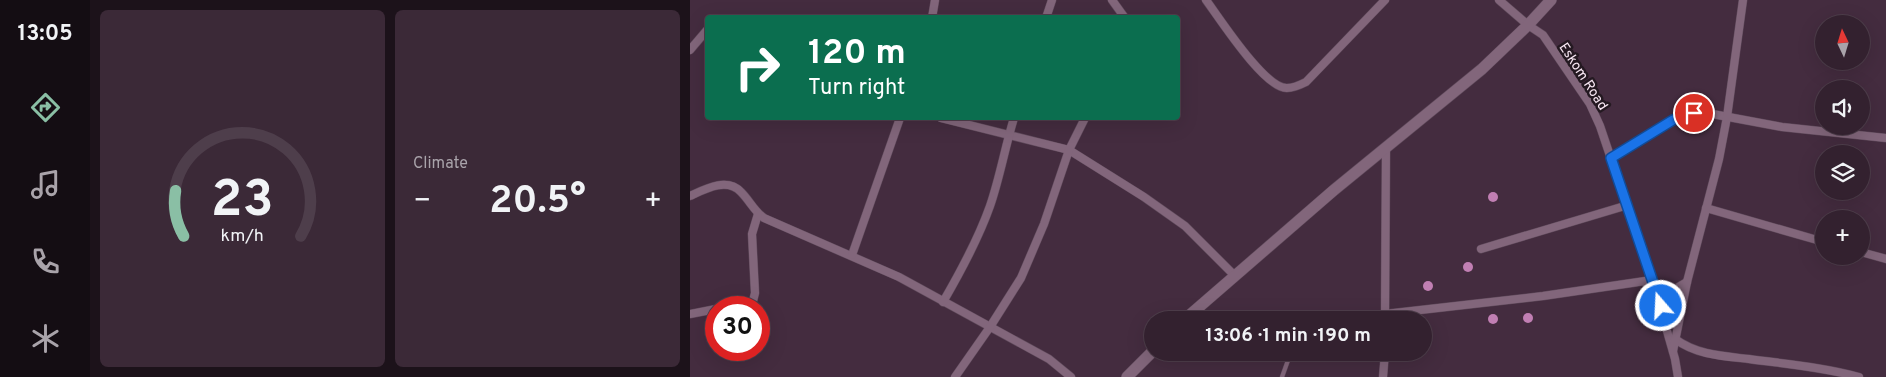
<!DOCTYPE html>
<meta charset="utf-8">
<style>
:root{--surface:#33212f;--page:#3b2937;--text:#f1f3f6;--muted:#a9a3aa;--line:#4e3e4b;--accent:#8abfa5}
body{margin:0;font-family:Overpass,sans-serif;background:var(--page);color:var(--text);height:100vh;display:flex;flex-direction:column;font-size:19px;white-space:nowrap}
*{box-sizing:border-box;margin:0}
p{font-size:16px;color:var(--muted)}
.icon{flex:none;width:28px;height:28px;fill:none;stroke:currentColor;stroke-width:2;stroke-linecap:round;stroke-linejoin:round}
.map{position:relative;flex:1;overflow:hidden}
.sheet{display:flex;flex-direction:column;gap:10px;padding:10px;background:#1c121a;width:600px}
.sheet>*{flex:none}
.top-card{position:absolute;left:15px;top:15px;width:475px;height:105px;border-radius:5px;box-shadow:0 5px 20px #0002,0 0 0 1px var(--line);background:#0b6e4f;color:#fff;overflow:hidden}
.needle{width:32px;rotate:356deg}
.fabs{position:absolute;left:1125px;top:15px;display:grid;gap:10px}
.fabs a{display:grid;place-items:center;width:55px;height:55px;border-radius:50%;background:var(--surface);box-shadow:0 5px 20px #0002,0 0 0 1px var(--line);font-size:25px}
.speed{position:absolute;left:15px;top:296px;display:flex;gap:10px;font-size:25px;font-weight:700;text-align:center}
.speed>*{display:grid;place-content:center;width:65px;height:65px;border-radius:50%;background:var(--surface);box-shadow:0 5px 20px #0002,0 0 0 1px var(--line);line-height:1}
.speed .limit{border:8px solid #d22;background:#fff;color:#111}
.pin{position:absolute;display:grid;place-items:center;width:42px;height:42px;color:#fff;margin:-21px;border:2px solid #fff;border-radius:50%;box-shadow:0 1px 5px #0007}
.me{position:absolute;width:55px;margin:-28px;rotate:341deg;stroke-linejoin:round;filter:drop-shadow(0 0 4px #0008)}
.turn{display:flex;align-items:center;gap:18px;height:105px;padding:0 20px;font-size:22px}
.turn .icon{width:65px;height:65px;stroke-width:2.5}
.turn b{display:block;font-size:35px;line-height:42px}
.big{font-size:38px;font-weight:700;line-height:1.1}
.sheet .card{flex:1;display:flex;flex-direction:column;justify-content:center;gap:8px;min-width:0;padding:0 18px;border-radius:8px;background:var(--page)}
.sheet .dial{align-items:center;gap:0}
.dial svg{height:130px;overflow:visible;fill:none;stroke:var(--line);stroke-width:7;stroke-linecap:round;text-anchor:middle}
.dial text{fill:var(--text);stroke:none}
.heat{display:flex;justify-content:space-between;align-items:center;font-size:28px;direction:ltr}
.sheet .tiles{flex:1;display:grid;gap:10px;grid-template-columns:repeat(2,1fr)}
.trip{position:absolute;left:454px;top:311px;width:288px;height:50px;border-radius:25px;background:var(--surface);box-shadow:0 5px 20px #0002,0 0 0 1px var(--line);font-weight:700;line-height:50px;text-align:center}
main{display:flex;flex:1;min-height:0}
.tab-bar{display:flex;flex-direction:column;width:90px;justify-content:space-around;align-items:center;background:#140d13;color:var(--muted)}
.tab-bar .icon{width:35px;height:35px}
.tab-bar .on{color:var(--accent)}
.tab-bar b{font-size:22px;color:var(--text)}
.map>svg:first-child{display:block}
.building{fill:#c17fb3}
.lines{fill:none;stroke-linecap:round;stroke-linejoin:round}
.lane-casing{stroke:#5f4a5b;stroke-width:5}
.street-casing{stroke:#5f4a5b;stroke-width:9}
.secondary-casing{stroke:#5f4a5b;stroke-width:12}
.lane{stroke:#82667b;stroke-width:4}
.street{stroke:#82667b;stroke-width:8}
.secondary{stroke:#82667b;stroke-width:11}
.route-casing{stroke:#114b97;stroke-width:12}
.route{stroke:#1a73e8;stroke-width:9}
.labels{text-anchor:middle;stroke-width:5;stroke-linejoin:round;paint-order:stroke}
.street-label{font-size:14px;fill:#f7e6f2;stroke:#241921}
</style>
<main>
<nav class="tab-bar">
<b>13:05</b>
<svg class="icon on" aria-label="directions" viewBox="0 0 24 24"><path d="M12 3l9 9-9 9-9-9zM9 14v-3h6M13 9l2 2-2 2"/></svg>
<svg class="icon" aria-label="music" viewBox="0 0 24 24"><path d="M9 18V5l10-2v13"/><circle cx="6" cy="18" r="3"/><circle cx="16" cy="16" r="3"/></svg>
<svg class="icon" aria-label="phone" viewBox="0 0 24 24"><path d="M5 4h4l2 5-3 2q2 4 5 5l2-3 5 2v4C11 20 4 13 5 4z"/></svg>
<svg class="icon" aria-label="climate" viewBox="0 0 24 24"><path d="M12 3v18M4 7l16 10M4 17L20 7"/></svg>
</nav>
<section class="sheet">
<div class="tiles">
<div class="card dial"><svg viewBox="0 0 100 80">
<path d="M14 69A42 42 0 1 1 86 69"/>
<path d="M14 69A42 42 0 0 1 9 41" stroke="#8abfa5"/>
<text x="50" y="56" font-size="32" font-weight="700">23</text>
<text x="50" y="72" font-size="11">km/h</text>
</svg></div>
<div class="card"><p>Climate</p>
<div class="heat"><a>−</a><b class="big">20.5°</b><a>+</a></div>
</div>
</div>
</section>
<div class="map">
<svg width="1196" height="377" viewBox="0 0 1196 377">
<rect width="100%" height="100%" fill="#442c3f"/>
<g class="building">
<circle cx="803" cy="197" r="5"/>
<circle cx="778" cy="267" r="5"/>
<circle cx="738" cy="286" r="5"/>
<circle cx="838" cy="318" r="5"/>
<circle cx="803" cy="319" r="5"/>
</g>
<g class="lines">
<g class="lane-casing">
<path id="lane" d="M592 377 601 352"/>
</g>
<g class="street-casing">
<g id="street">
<path d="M422 0 435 18"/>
<path d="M516 0C530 19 575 89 597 88 604 88 610 85 616 82L695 0"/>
<path d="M809 0 838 25 853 35 900 104 910 126 965 289 985 359 988 377"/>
<path d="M242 18 245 0"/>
<path d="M356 18 362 0"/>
<path d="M0 50 17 30"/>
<path d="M251 118 379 150 454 197 495 226 545 276"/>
<path d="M921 158 983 120 995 115 1017 113 1092 127 1196 138"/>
<path d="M0 196C15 189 37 177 51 192 60 201 64 211 74 218L209 277 359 359 381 377"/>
<path d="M1016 208 1134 242"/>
<path d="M791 249 938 205"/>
<path d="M1171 252 1196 259"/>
<path d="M162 255 210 118"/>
<path d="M965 289 980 292 997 282"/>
<path d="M253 302C271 271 288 240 300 206 310 177 315 147 324 118"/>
<path d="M40 308 58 304 63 301 65 293 62 234 68 214"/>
<path d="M0 314 26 309"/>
<path d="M695 314 853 296 962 280"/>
<path d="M695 320 696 147"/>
<path d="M985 339C1007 355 1032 356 1059 359 1095 364 1133 367 1169 377"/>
<path d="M983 351 997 282 1029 159 1037 117 1053 0"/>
<path d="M265 377 300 327 331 278 354 224 379 150 395 118"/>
<path d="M693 377 695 352"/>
</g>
</g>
<g class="secondary-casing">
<g id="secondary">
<path d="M494 320 644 190 792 69 838 25 861 0"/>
<path d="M437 377 462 352"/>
</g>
</g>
<use href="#lane" class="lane"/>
<use href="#street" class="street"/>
<use href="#secondary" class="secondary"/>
</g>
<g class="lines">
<g class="route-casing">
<path id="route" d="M971 306 921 158 983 120 1004 113"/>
</g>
<use href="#route" class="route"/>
</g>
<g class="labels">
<g class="street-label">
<text transform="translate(894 76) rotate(57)" y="5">Eskom Road</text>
</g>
</g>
</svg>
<div class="fabs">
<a><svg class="needle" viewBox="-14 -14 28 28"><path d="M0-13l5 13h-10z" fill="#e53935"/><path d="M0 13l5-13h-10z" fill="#a9a3aa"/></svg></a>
<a><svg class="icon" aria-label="sound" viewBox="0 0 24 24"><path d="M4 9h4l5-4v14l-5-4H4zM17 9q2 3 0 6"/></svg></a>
<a><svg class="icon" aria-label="layers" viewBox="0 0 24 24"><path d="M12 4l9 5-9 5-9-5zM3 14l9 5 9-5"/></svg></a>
<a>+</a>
</div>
<div class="speed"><div class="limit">30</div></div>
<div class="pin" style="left:1004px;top:113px;background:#d93025"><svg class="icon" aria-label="arrive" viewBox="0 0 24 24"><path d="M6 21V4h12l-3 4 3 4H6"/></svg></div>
<svg class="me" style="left:971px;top:306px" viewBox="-20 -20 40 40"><circle r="17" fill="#1a73e8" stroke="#fff" stroke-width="3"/><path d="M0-11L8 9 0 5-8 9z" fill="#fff"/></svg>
<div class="trip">13:06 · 1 min · 190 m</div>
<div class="top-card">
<div class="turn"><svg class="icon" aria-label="right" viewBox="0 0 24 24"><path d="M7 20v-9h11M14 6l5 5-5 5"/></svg><div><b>120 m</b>Turn right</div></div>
</div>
</div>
</main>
